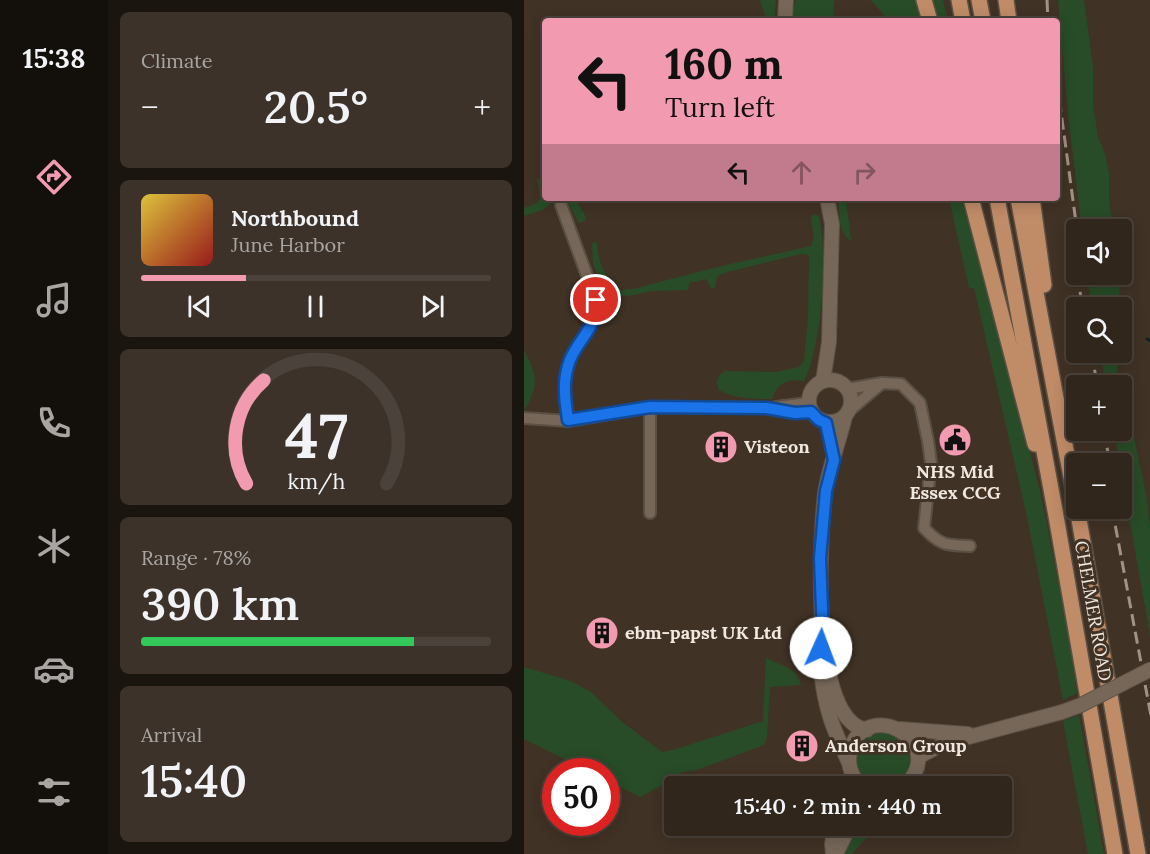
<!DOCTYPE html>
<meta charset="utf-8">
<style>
:root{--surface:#30261c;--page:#3c3229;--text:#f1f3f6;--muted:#a8a5a3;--line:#4b433b;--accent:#f29aaf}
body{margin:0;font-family:Lora,serif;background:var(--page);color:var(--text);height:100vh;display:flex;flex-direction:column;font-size:22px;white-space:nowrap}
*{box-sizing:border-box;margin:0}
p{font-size:20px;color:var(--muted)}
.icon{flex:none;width:33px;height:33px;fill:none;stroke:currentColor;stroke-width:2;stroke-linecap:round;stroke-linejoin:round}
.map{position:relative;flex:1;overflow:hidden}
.drawer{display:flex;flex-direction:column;gap:12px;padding:12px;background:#1a150f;width:416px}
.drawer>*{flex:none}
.banner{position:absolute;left:18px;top:18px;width:518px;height:183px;border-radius:6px;box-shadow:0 3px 15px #0003,0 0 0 2px var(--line);background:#f29aaf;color:#111;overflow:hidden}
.buttons{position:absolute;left:542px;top:219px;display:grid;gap:12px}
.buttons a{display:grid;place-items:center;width:66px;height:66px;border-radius:6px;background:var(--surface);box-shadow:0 3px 15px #0003,0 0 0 2px var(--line);font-size:30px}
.speed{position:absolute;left:18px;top:758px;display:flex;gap:12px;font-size:30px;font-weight:700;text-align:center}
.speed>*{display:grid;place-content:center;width:78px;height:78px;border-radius:50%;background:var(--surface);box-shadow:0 3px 15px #0003,0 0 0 2px var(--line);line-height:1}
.speed .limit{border:9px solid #d22;background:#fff;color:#111}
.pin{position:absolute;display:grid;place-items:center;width:51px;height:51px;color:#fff;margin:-26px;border:3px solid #fff;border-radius:50%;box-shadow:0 2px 6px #0007}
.me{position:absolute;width:66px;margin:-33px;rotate:2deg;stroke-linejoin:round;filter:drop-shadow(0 0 4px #0008)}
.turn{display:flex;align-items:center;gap:21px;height:126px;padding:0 24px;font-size:27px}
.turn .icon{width:78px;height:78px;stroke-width:2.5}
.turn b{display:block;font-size:42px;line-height:51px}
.lanes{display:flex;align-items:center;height:57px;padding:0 24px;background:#0003;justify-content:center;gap:30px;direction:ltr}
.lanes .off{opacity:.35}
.big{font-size:45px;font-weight:600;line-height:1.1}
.drawer .card{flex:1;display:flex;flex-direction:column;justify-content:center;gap:9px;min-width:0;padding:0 21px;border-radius:9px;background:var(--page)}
.drawer .dial{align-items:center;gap:0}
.dial svg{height:156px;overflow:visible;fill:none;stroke:var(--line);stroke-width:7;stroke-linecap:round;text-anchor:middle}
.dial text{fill:var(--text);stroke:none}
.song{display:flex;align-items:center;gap:18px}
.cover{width:72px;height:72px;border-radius:9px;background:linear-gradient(135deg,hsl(50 70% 55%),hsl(0 70% 35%))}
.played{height:6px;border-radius:3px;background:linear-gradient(90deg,var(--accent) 30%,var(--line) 30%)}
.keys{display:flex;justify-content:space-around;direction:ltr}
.heat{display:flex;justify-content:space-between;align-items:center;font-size:33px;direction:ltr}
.charge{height:9px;border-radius:4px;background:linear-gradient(90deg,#34c759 78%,var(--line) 0)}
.trip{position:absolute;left:140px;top:776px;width:348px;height:60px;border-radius:6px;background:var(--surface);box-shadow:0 3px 15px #0003,0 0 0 2px var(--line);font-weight:600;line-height:60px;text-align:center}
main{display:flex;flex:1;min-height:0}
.tab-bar{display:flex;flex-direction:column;width:108px;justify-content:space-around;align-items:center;background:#130f0b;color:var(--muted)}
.tab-bar .icon{width:42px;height:42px}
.tab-bar .active{color:var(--accent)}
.tab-bar b{font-size:27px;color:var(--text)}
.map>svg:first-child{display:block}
.green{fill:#284c27}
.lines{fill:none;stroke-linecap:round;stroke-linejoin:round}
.stream{stroke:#092427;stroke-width:3}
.street-casing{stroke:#5b5044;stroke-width:14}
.secondary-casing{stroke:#5b5044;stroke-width:16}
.primary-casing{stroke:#5b5044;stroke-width:18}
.street{stroke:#766758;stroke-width:10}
.secondary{stroke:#766758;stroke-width:14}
.primary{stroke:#c08b67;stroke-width:15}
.rail{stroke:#9f9388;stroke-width:3;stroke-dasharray:12 6;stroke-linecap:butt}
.secondary-bridge-casing{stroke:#5b5044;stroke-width:16;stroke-linecap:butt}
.secondary-bridge{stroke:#766758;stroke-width:14}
.route-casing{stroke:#114b97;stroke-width:15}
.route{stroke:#1a73e8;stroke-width:10}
.labels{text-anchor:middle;stroke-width:6;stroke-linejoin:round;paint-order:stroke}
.poi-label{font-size:18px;font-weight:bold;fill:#f1e8df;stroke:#403225;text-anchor:start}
.street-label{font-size:18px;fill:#f1e8df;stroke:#403225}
</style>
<main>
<nav class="tab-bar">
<b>15:38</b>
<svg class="icon active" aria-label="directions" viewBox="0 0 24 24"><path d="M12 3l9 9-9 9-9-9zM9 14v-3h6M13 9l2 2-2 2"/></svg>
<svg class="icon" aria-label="music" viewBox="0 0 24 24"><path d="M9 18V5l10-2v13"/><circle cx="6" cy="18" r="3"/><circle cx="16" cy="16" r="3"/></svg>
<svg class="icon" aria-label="phone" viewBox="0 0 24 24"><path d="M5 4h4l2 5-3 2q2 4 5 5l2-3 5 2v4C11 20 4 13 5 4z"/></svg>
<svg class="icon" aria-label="climate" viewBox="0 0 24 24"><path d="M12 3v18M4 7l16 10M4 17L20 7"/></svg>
<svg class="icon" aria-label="car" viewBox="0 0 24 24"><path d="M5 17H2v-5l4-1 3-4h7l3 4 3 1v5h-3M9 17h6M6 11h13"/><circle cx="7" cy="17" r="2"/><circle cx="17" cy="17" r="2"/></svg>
<svg class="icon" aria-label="filters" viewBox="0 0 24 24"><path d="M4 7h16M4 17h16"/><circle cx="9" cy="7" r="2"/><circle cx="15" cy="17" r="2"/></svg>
</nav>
<section class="drawer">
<div class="card"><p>Climate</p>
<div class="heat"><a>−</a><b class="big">20.5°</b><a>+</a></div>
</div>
<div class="card">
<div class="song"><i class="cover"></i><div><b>Northbound</b><p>June Harbor</p></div></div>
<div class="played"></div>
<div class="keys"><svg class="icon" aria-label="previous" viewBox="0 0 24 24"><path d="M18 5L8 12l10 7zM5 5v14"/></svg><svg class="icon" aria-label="pause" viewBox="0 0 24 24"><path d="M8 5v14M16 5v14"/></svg><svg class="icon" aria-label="next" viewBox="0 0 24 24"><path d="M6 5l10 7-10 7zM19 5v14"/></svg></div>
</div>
<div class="card dial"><svg viewBox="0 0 100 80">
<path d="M14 69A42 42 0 1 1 86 69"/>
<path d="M14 69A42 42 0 0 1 23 16" stroke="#f29aaf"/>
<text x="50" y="56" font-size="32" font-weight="700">47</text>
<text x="50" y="72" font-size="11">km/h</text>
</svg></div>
<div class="card"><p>Range · 78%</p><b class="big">390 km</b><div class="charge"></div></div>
<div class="card"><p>Arrival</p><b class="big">15:40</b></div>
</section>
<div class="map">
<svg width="627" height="854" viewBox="0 0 627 854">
<rect width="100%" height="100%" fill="#403225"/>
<g class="green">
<path d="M236 0H252L250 21H243Z"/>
<path d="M272 0H310L309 21H266Z"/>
<path d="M347 0H396L401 21H365Z"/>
<path d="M406 0H419L424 21H411Z"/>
<path d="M534 0H560L569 67V105L574 137 581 154 585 173V199L589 229H558L544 114Z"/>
<path d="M16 177 21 179V198H33L19 210 0 216V208L13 203 16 198 13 180Z"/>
<path d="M41 198H53L54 203 62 217 61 221 55 223Z"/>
<path d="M314 198H322L327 241C313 231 316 214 314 198Z"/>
<path d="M425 198H441L517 495 545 637 553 693 539 700 502 512 450 288H445Z"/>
<path d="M289 214 295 216C304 254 298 347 280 381 264 378 253 383 248 399 230 399 210 399 195 390 191 382 193 376 201 371L251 372 275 367 280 361 284 318 285 255 277 254 204 272 193 276 191 288 187 289 182 279 165 283 164 290 127 291 111 295 85 297 80 293 69 263 68 244 70 242 73 243C73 258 82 282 94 290L109 289 189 268 287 246 290 238 287 218Z"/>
<path d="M563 275H596L595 307H568Z"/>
<path d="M597 325 607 342 593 366V385H582L576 353 597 352Z"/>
<path d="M0 350C14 377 15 384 0 411Z"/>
<path d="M597 396 605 414 622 494 626 528V636L590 431 597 430Z"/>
<path d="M242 658C256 665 274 668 277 685L246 687 243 738 240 745 173 770 158 772 151 778 116 797 83 780 82 771H65L0 739V667L47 681 67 692 97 721 138 752 152 749 239 721Z"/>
<path d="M555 715 580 854H564L539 721Z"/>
<circle cx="359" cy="760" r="27"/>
<path d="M333 825H355L327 854H321L324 841Z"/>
</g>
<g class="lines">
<path class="stream" d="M623 339 627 341"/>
<g class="street-casing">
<g id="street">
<path d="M37 205 72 300C73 329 56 336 46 360 38 380 41 400 44 421"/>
<path d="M323 389 358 383 377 384 396 403 404 441 407 463 400 528C417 546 422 545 446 546"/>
<path d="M252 407 284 403"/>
<path d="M325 411 358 383"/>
<path d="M0 418 44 421 126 407 243 408 271 413 287 412"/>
<path d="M126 513V407"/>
</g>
</g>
<g class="secondary-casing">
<g id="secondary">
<path d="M261 21 262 0"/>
<circle cx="306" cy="401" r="21"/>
<path d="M299 381 305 342 308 224 303 198"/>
<path d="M321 417C315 441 305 468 301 493 296 537 285 721 343 730"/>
<path d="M297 671C301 710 309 728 325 763"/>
<path d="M376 729 444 734"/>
<path d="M394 757 419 744 538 712"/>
<path d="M337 786C328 777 323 765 326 752 339 695 427 741 381 786"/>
<path d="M309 854 308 844 311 825"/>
<path d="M312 854 326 825"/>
</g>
</g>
<g class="primary-casing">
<g id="primary">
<path d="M400 0 406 21"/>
<path d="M435 0 439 21"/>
<path d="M455 0 459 21"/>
<path d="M482 0 485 21"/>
<path d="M447 198 511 444"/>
<path d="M473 198 532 516 591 854"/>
<path d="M494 198 552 503"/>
<path d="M508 198 520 285"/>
<path d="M553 508 614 854"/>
</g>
</g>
<use href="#street" class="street"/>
<use href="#secondary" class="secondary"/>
<use href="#primary" class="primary"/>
<g class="rail">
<path d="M523 0 524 21"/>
<path d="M532 64 537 112 553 230"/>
<path d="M547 221 552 259"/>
<path d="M554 274 558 308"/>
<path d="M568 352 573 386"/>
<path d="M580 430 586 464"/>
<path d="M588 508 627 716"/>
</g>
<g class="secondary-bridge-casing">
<path id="secondary-bridge" d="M538 712 557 705 627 669"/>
</g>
<use href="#secondary-bridge" class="secondary-bridge"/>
</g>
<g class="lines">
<g class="route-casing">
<path id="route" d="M72 300C73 329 56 336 46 360 38 380 41 400 44 420L126 407 243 408 271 413 287 412 295 420 302 423 310 460 302 491 296 558 299 634 297 648"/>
</g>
<use href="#route" class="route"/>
</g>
<defs>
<g id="civic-disc" transform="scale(1.725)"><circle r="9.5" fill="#f29aaf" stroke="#403225"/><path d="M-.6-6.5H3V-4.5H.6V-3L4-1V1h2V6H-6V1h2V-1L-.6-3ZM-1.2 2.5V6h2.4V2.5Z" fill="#111"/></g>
<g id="building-disc" transform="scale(1.725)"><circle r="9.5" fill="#f29aaf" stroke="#403225"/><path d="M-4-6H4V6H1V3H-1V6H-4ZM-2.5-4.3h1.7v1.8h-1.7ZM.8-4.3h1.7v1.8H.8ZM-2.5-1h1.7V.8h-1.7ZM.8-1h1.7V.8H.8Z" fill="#111"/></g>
</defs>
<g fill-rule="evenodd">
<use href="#civic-disc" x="431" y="440"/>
<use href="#building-disc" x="197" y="447"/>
<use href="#building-disc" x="78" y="633"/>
<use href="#building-disc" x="278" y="746"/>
</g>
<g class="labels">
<g class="poi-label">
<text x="220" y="453">Visteon</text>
<text x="431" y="478" text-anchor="middle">NHS Mid<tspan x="431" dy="21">Essex CCG</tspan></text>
<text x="101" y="639">ebm-papst UK Ltd</text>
<text x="301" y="752">Anderson Group</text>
</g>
<g class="street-label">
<text transform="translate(569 611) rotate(80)" y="6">CHELMER ROAD</text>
</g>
</g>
</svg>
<div class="buttons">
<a><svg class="icon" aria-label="sound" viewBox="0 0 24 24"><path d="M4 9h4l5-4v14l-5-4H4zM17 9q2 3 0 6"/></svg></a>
<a><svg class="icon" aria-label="search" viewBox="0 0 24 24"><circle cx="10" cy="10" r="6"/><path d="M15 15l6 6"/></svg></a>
<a>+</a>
<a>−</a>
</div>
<div class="speed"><div class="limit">50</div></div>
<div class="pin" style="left:72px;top:300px;background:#d93025"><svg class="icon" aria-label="arrive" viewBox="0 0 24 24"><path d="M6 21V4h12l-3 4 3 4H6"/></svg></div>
<svg class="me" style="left:297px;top:648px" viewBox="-20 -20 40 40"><circle r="19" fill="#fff"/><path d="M0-13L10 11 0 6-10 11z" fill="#1a73e8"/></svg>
<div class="trip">15:40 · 2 min · 440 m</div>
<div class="banner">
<div class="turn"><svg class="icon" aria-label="left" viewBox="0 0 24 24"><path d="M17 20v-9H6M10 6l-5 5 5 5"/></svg><div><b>160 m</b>Turn left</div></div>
<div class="lanes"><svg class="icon" aria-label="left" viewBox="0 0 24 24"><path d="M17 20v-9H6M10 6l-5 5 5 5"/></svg><svg class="icon off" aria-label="ahead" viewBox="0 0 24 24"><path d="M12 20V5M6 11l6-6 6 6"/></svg><svg class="icon off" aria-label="right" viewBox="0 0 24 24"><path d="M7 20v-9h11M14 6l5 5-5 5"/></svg></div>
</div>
</div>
</main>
